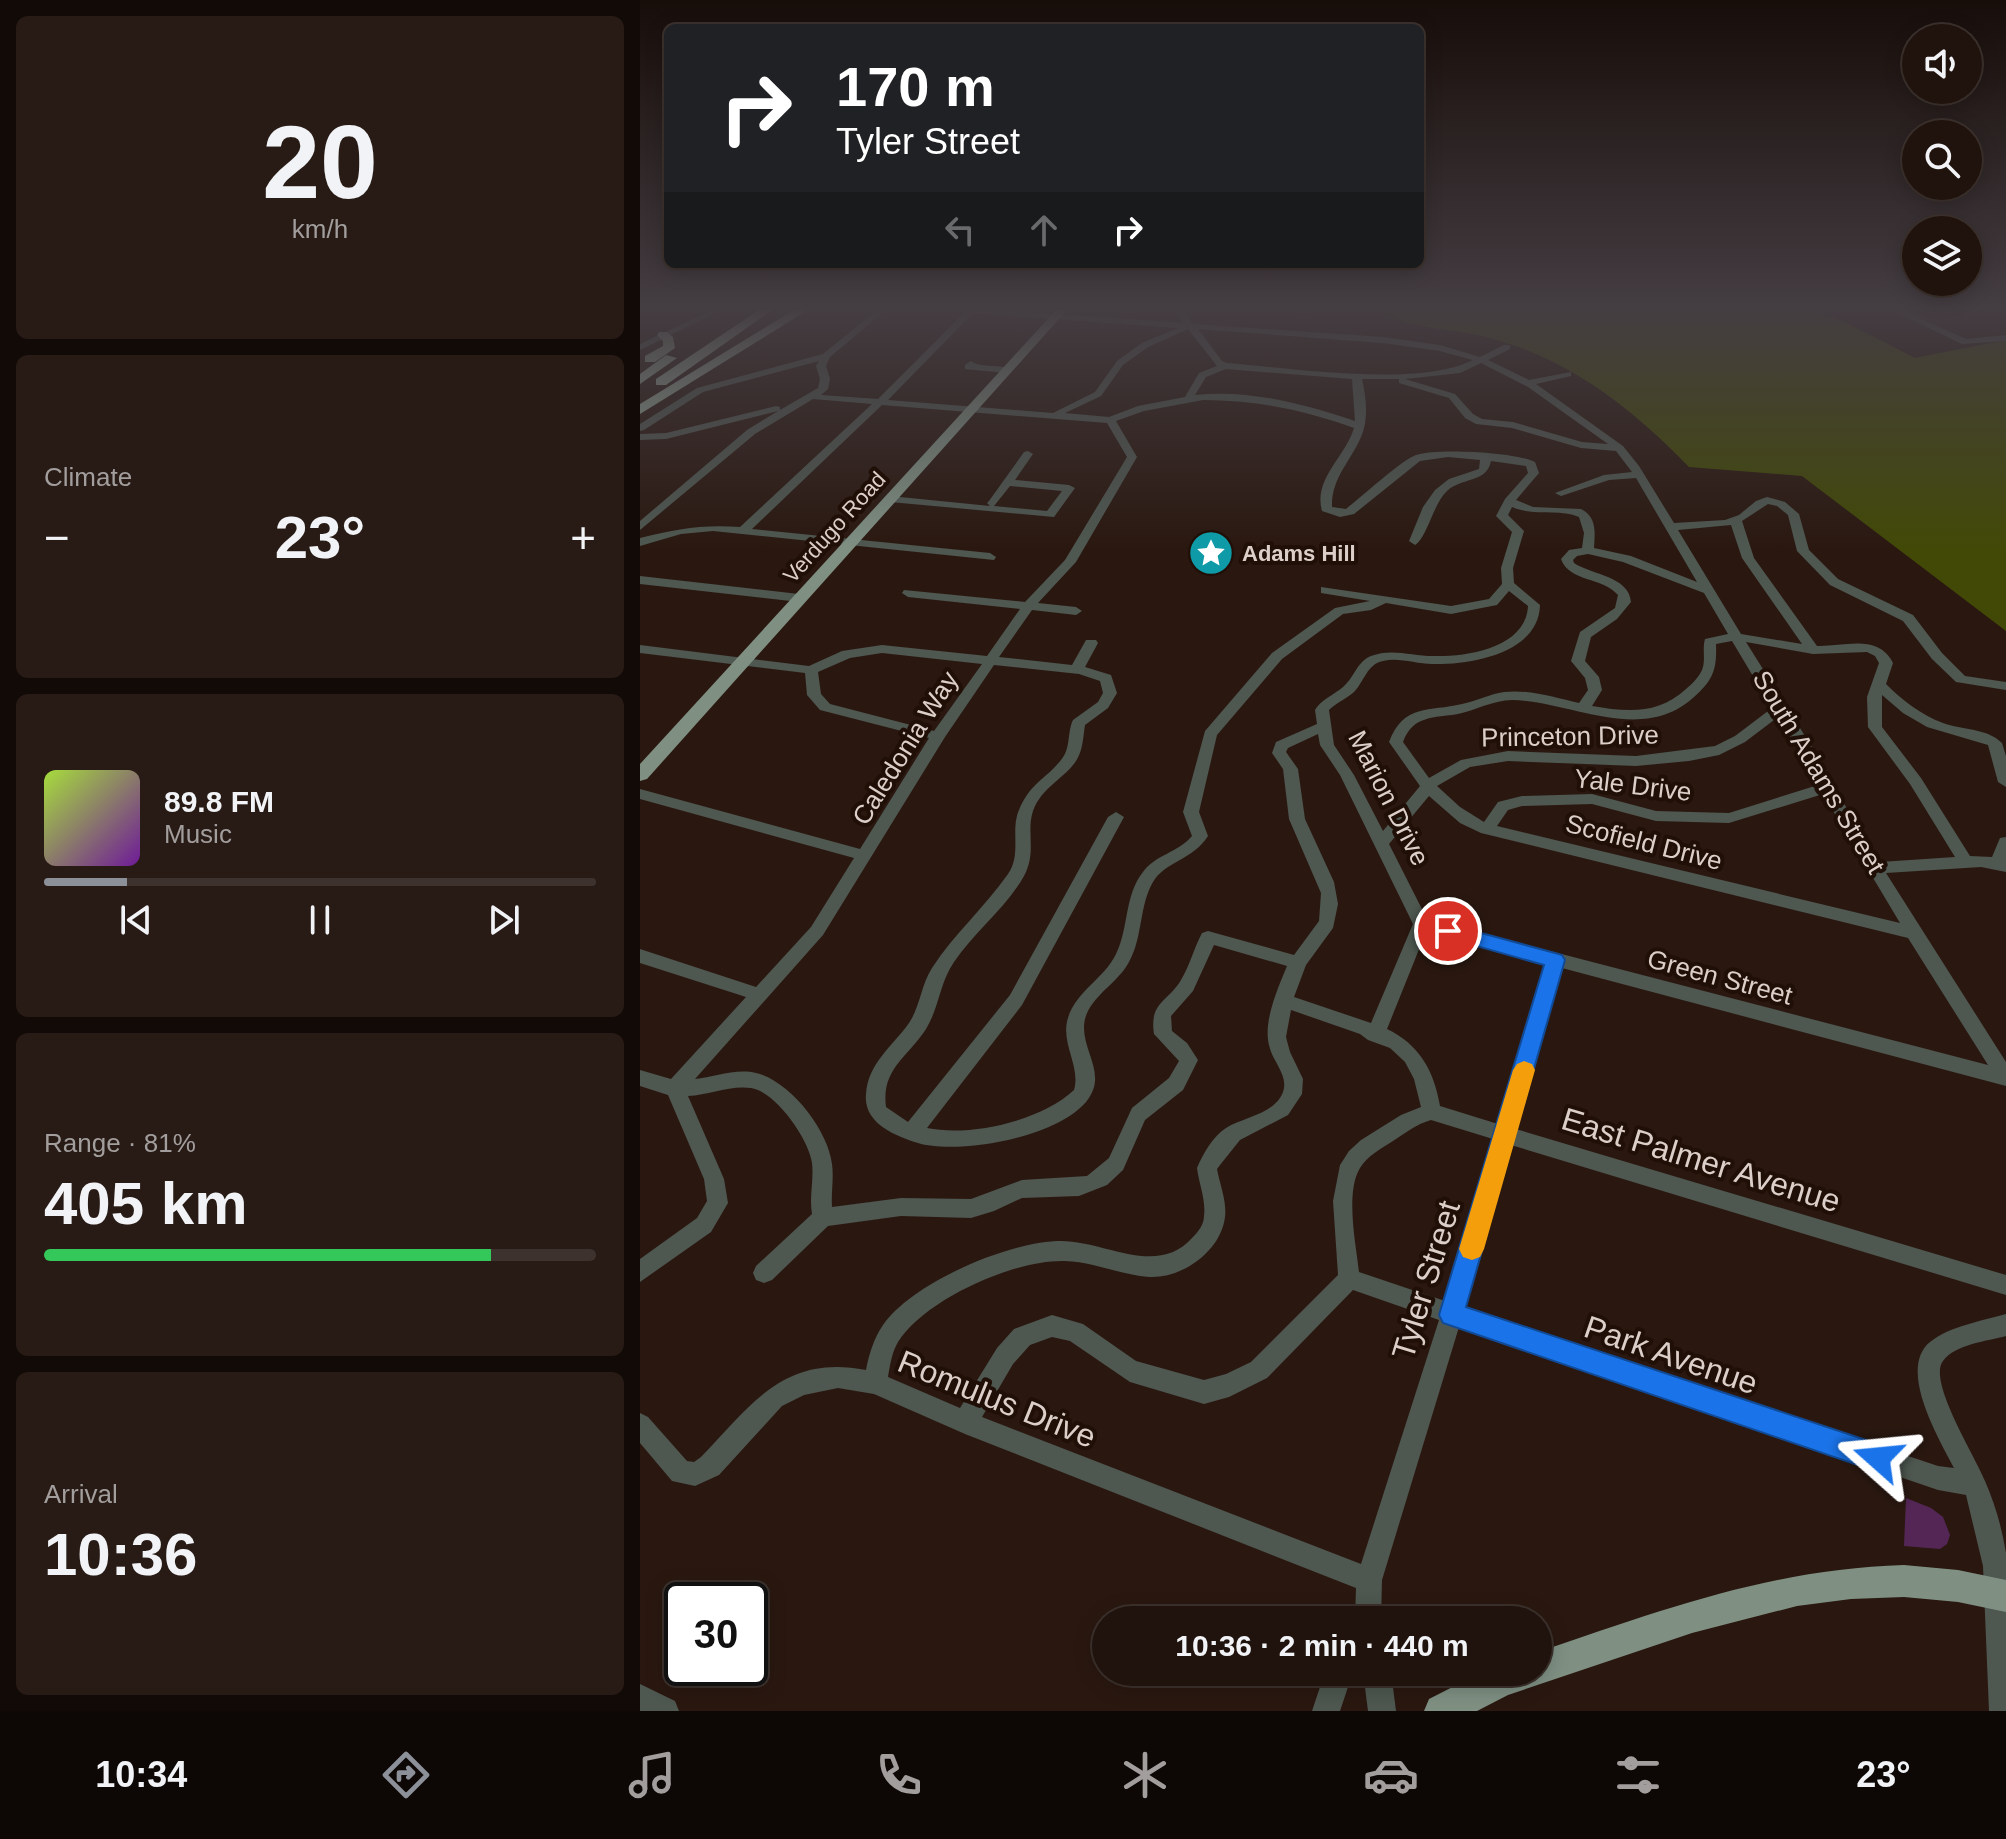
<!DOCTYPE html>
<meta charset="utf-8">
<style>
:root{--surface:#20120c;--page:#281b15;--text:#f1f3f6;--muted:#a29e9d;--line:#3d322d;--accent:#8c9099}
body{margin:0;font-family:Helvetica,sans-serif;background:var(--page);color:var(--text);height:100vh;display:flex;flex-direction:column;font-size:30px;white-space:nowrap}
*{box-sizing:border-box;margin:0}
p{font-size:26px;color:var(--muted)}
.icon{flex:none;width:44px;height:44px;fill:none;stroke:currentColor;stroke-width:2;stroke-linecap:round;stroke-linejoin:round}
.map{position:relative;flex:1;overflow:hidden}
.drawer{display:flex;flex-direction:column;gap:16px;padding:16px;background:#120a07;width:640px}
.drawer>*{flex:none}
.hud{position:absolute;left:24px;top:24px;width:760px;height:244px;border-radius:12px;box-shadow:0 4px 20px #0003,0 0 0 2px var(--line);background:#202124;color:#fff;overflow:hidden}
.tools{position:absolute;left:1262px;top:24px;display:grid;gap:16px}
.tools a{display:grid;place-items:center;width:80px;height:80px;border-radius:50%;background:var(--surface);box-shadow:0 4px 20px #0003,0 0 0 2px var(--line);font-size:40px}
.speed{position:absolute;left:24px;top:1582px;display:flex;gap:16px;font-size:40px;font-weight:700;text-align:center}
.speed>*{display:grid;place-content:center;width:104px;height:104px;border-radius:50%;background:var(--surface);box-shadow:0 4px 20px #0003,0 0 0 2px var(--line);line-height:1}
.speed .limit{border:4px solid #111;border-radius:12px;background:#fff;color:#111}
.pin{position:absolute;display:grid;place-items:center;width:68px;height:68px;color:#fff;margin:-34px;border:4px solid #fff;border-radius:50%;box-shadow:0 2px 8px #0007}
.me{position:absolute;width:88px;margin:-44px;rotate:288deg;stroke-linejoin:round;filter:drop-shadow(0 0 6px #0008)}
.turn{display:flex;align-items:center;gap:28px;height:168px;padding:0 40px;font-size:36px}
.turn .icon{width:104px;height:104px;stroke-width:2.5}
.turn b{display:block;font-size:56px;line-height:68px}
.lanes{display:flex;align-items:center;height:76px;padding:0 40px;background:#0003;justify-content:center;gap:40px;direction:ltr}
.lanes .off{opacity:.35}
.big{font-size:60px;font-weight:700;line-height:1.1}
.drawer .widget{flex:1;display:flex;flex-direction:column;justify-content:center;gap:12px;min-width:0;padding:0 28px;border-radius:12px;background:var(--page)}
.drawer .dial{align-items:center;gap:0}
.dial b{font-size:104px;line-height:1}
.song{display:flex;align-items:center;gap:24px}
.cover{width:96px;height:96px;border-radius:12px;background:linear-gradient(135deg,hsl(80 70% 55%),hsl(280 70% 35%))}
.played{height:8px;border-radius:4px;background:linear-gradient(90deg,var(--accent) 15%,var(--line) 15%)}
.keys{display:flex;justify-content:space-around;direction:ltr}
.heat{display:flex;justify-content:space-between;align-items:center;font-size:44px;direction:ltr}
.charge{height:12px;border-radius:6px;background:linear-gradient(90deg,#34c759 81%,var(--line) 0)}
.trip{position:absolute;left:452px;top:1606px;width:460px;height:80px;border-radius:40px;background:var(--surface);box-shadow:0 4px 20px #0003,0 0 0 2px var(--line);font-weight:700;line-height:80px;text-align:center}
.dock{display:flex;height:128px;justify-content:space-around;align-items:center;background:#0d0705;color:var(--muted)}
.dock .icon{width:56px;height:56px}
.dock .selected{color:var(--accent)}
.dock b{font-size:36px;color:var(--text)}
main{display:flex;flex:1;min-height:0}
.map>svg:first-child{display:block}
.green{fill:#424907}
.building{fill:#542656}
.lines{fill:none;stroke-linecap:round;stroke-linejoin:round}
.minor{fill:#4e5750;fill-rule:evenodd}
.major{fill:#7f9083;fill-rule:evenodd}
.highway{fill:#92a797;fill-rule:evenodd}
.route{fill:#1a73e8;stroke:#114b97;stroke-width:2}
.slow{fill:#f59e0b}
.labels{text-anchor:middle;stroke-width:8;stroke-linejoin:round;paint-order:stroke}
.far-street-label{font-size:22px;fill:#dccfc9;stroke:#200f07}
.far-poi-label{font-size:22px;font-weight:bold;fill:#dccfc9;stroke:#200f07;text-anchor:start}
.street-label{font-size:26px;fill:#dccfc9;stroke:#200f07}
.near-street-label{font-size:32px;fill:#dccfc9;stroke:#200f07}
</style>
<main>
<section class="drawer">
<div class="widget dial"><b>20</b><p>km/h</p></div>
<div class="widget"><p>Climate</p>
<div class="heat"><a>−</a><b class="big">23°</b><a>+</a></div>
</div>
<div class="widget">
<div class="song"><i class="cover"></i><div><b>89.8 FM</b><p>Music</p></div></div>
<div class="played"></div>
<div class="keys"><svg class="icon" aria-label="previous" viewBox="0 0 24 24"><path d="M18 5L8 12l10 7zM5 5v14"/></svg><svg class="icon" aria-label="pause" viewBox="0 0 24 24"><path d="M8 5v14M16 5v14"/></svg><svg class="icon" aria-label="next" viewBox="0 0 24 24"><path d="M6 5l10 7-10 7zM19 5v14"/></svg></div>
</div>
<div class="widget"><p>Range · 81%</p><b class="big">405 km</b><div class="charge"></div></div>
<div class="widget"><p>Arrival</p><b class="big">10:36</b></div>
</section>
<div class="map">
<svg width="1366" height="1711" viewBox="0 0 1366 1711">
<rect width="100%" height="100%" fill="#2a1810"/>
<path class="green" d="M738 310H1169L1205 322 1275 358 1366 340V631L1162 476 1049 467C993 409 930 359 850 338 818 329 764 329 738 310Z"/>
<path class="building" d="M1266 1498 1291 1508 1303 1517 1310 1535 1307 1544 1300 1549 1264 1546Z"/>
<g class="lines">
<g class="minor">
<path d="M72 310H82L0 350V344Z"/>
<path d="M237 310H246L190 357 186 366 190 379 188 389 181 395 238 399 324 313 319 310H355L544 323 534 310H542L553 324 743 337 800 345 840 357 864 345H870V349L848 360 889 380 931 372V376L896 384 983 446 999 466 1034 523 1085 520 1099 515 1116 501 1127 497 1145 502 1159 514 1169 550 1198 579 1273 615 1302 653 1325 676 1366 682V690L1316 682 1292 659 1263 621 1190 585 1157 551 1148 515 1137 506 1128 504 1102 521 1114 558 1177 646C1203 647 1238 633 1253 663L1246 684C1262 700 1281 715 1303 723 1322 730 1347 728 1362 743L1366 756V787L1358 782 1348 745 1287 727 1263 713 1242 695V727L1281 778 1330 856 1352 857 1360 838 1366 837V872L1341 867 1246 873 1366 1062V1086L922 968 876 1129 1366 1275V1295L871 1145 825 1308 1298 1466 1314 1468C1299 1439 1257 1369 1290 1342 1310 1326 1342 1321 1366 1314V1336C1348 1341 1315 1344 1303 1361 1287 1381 1337 1459 1345 1481 1355 1504 1362 1528 1366 1553V1711H1349L1343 1566 1326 1495 1298 1490 819 1327 742 1580 741 1620H715L716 1588 325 1434 234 1394 198 1388 164 1395 142 1406 79 1475 55 1486 32 1481 0 1443V1413L8 1417 47 1461 54 1462 61 1457C112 1404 144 1354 226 1370 229 1354 234 1338 243 1325 273 1282 370 1241 421 1241 466 1241 517 1278 553 1237 559 1231 564 1224 564 1216 566 1200 559 1184 557 1168 563 1154 573 1136 586 1128 604 1117 635 1114 643 1092 649 1075 632 1061 629 1045 623 1021 638 988 647 966L574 945 553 991 531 1016 532 1031 547 1043 558 1060 543 1090 505 1120 483 1170 467 1185 439 1196 382 1198 354 1211 331 1218 261 1216 188 1226 132 1280 124 1283 116 1280 113 1273 116 1266 172 1214C169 1197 174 1180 172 1163 169 1139 135 1091 111 1088 90 1085 69 1095 48 1096L84 1179 88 1203 71 1232 0 1282V1259L57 1218 67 1201 64 1179 28 1095 0 1086V1070L31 1079 106 997 0 963V949L116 987 171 927 214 858 0 799V789L220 849 289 738 180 710 167 695 165 673 0 653V645L169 666 202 651 242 645 347 656 380 609 268 597 262 593 264 590 385 602 425 560 487 457 467 423 242 405 112 529 350 553 356 557 354 560 73 531 41 534 0 546V538C35 529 64 524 100 527L232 404 173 399 115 434 0 530V521L107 430 138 411 26 439 0 440V434L26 433 136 406 140 407V410L178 388 180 379 176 366 179 361 63 392 4 430 0 431V424L57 388 183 354ZM333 313 538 328 502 343 477 361 455 392 413 413 248 400ZM548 329 577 366 559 373 545 397 498 406 469 417 425 413 461 396 483 365 508 347ZM558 329 743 343 800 351 833 360C777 388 651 368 587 363L582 361ZM841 363 888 387 968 444 942 442 873 422 842 419 833 414 815 394 765 379 820 373ZM586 369 712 379 715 421C664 404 609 389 555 395L566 377ZM722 379H759V383L809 398 825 418 836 424 872 428 941 448 976 451 992 472 964 475 915 493 921 496 969 480 996 478 1057 582 991 556 954 548C955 532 957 517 941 509L893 507 876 500 899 473 895 462C874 452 798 448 776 455 763 459 720 498 706 509L692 507C691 478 711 461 721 437 729 419 726 397 722 379ZM563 400C616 400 664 410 714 428 706 456 673 479 682 511L700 517 714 514 780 461 808 457 840 460 839 469 809 479 795 490 783 507 769 541 775 545C787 538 793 504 807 491 822 477 847 483 851 461L886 466 888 473 865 499 856 516 872 532 861 568 862 584 849 599 811 606 681 587V593L730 601 695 608 632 653 565 731 543 812 552 836C539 852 515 855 503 872 484 896 489 928 476 954 464 979 436 991 428 1018 420 1043 441 1066 434 1090 401 1121 330 1137 287 1128L382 1005 484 817 476 812 468 817 370 995 268 1122 246 1107C241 1069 268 1057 286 1029 299 1008 300 982 314 962 334 932 366 908 384 876 397 852 386 832 393 811 401 789 420 781 433 765 443 754 443 738 445 725L468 708 477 693 471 675 445 667 458 643 456 640H446L432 665 359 657 392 610 436 615 442 611 436 607 398 603 436 562 497 457 476 421 504 411ZM872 507C895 517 919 508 939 517L944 533 942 548 929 550 921 559C929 582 963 577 978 595L975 608 940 632 931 661 945 678 948 690 939 703C916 698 889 689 864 692 850 694 836 701 822 704 789 712 764 703 749 742L780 786 743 831 714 775 694 745 689 710C696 703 706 699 714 692 724 682 727 664 743 661 759 657 776 664 792 664 831 665 899 653 900 605L874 583 873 568 884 531 868 515ZM1091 525 1102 558 1162 644 1101 634 1038 530ZM948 554 983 562 1064 593 1088 634 1065 639C1062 649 1066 660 1062 670 1059 677 1052 684 1046 689 1018 715 987 712 952 706L962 690 959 677 945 661 951 637 977 619 991 602C989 576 952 575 934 563L933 560 937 556ZM869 591 888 606C886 648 826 657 793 656 772 656 751 648 731 656 718 661 715 675 706 684 698 693 685 697 677 707L675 710 677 724 636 742 632 753 643 769 649 819 681 893 679 921 654 955 568 931 562 933C554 948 550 965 541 980 528 1002 509 1002 514 1034L539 1061 529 1078 492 1108 469 1158 447 1176 382 1180 331 1199 261 1198 192 1207C191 1193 194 1178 192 1164 188 1130 150 1081 116 1073 96 1068 74 1077 55 1079L183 935 305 737 354 665 439 674 460 681 463 693 458 702 433 720C427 732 431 749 421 760 406 779 390 783 379 810 370 830 382 854 368 874 345 907 314 934 292 968 281 985 280 1007 269 1023 252 1047 228 1063 226 1094 223 1123 255 1136 278 1143 319 1156 437 1135 453 1090 462 1067 439 1044 445 1019 451 996 478 983 489 962 503 937 499 906 513 882 524 862 553 860 568 836L559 812 577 735 642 659 703 614 731 610 746 603 811 614 857 605ZM1092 641 1132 708 1095 736 1075 746 996 756 868 751 821 760 789 778 763 742C773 715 794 718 818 714 836 710 854 700 872 700 931 701 1002 745 1054 697 1073 680 1077 670 1076 644ZM1106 642 1173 654 1227 652 1235 656 1239 663 1227 697 1228 727 1270 784 1315 857 1240 862 1195 789 1197 787ZM242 653 342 664 294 731 190 704 181 694 178 672 210 658ZM1138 717 1178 785 1089 813 1016 811 952 794 882 796 858 802 844 822 820 807 797 786 830 767 868 761 996 766 1049 761 1079 755 1105 742ZM678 734 680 745 700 775 773 924 731 1023 654 997 666 965 693 928 698 904 694 882 665 819 658 769 646 752 648 748ZM1183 794 1260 923 857 826 868 810 882 806 952 804 1016 821 1089 823ZM789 796 820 823 841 833 1268 938 1348 1065 787 919 749 844ZM786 932 905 963 858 1124 800 1106C794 1071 780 1045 747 1029ZM651 1010 720 1034 728 1040 750 1048 765 1062 774 1079 781 1107 761 1115 721 1140 709 1151 700 1165 693 1201 698 1275 611 1362 586 1374 564 1380 496 1361 443 1324 412 1315 374 1329 357 1348 320 1408 248 1377C250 1365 252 1352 258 1342 285 1299 376 1259 425 1261 454 1262 481 1275 509 1277 542 1279 581 1251 585 1217 587 1202 580 1185 577 1169L580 1165 600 1140 648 1115 662 1094 663 1079 650 1052 646 1037ZM791 1120 853 1139 805 1301 719 1272C716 1245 705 1192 720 1168 727 1156 742 1148 753 1141 765 1133 777 1124 791 1120ZM713 1290 799 1320 721 1564 342 1417 373 1364 390 1345 412 1337 430 1341 490 1382 564 1404 589 1397 627 1378Z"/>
<path d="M649 310H680C673 314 656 314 649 310Z"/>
<path d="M1251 310H1261L1326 339 1366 335V341L1322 344Z"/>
<path d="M331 361C341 369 360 363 372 370L367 373 325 369V365Z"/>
<path d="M388 451 393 454 375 480 429 485 435 488 414 517 250 502 244 499 250 496 350 506 347 503 349 501 384 452ZM370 486 422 491 407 511 354 506Z"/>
<path d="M0 576 159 594 165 598 159 602 0 584Z"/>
<path d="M685 1672H713L700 1711H672Z"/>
<path d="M723 1672H751L756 1711H728Z"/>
<path d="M0 1684 35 1701 39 1711H0Z"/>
</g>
<g class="major">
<path d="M416 310H427L7 779 0 781V764Z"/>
<path d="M1264 1565 1318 1570 1366 1580V1612L1318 1602 1264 1597 1211 1599 1157 1606 1052 1633 868 1695 837 1711H784L789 1699 842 1672H898V1652C1022 1610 1131 1569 1264 1565Z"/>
</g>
<g class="highway">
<path d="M119 310H132L26 385H16V379Z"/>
<path d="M154 310H168L0 414V404Z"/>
<path d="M19 332H27L33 337 35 348 15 362H5V356L23 346V341L17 335Z"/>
<path d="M26 355 37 358 0 384V374Z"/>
</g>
</g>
<linearGradient id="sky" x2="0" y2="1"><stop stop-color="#170d09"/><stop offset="0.56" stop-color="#443d42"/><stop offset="1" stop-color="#443d42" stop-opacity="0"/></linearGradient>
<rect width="1366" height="549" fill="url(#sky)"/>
<path class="route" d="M808 924 915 953 922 955 925 960 826 1307 1238 1444 1248 1448 1252 1458 1248 1468 1238 1472 803 1323 799 1315 904 965 801 936 798 931 801 926Z"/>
<path class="slow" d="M884 1061 892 1064 895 1070 844 1249 840 1257 832 1260 823 1257 819 1249 873 1070 877 1064Z"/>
<defs>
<g id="sight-disc" transform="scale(2.3)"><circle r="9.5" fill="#0f9aa8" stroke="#200f07"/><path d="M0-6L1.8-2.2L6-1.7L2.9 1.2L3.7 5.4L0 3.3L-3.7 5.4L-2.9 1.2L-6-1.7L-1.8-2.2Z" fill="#fff"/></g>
</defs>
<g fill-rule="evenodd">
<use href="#sight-disc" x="571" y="553"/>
</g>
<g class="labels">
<g class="far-street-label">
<text transform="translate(194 527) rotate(-48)" y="8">Verdugo Road</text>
</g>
<g class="far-poi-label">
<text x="602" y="561">Adams Hill</text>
</g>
<g class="street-label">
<text transform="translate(930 736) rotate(-1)" y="9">Princeton Drive</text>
<text transform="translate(265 748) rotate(-58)" y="9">Caledonia Way</text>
<text transform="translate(1179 772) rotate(59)" y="9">South Adams Street</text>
<text transform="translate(993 785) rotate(7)" y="9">Yale Drive</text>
<text transform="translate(749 798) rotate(63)" y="9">Marion Drive</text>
<text transform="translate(1004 842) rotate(14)" y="9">Scofield Drive</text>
<text transform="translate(1080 977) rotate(15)" y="9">Green Street</text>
</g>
<g class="near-street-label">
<text transform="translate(1061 1160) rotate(17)" y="11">East Palmer Avenue</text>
<text transform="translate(786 1280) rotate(-73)" y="11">Tyler Street</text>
<text transform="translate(1031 1355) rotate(19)" y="11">Park Avenue</text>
<text transform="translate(357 1399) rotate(22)" y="11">Romulus Drive</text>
</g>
</g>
</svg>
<div class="tools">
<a><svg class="icon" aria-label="sound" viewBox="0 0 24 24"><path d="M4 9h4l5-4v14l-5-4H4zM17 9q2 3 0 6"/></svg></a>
<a><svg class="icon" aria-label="search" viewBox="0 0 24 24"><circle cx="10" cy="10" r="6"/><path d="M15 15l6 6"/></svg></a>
<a><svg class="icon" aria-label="layers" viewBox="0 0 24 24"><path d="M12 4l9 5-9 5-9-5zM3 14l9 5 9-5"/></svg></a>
</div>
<div class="speed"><div class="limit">30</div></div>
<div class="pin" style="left:808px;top:931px;background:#d93025"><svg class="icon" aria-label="arrive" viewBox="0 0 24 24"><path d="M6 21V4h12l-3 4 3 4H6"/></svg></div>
<svg class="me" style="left:1238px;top:1458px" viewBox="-20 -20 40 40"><path d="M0-17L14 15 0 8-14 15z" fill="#1a73e8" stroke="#fff" stroke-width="4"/></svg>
<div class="trip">10:36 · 2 min · 440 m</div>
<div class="hud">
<div class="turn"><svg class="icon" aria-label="right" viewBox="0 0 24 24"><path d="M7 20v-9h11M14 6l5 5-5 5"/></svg><div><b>170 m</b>Tyler Street</div></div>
<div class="lanes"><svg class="icon off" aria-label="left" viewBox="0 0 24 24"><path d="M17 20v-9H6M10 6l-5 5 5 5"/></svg><svg class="icon off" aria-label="ahead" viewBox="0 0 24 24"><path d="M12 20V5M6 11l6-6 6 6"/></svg><svg class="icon" aria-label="right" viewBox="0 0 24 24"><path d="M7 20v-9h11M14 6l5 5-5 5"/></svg></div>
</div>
</div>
</main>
<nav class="dock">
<b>10:34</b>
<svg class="icon selected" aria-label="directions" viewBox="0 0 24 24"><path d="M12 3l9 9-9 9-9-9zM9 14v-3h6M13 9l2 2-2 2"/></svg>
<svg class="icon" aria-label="music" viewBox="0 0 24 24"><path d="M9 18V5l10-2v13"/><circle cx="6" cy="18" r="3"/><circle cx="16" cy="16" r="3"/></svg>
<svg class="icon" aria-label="phone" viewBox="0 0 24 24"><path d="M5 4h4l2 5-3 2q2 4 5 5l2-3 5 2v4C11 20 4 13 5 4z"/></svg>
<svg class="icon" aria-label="climate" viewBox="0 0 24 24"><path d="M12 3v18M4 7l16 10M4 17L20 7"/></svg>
<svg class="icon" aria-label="car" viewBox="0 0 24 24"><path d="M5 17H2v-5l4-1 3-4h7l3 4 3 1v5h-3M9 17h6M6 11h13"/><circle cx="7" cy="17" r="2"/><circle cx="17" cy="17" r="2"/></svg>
<svg class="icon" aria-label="filters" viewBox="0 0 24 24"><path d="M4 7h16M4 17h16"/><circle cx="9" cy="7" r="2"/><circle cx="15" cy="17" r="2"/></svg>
<b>23°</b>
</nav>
